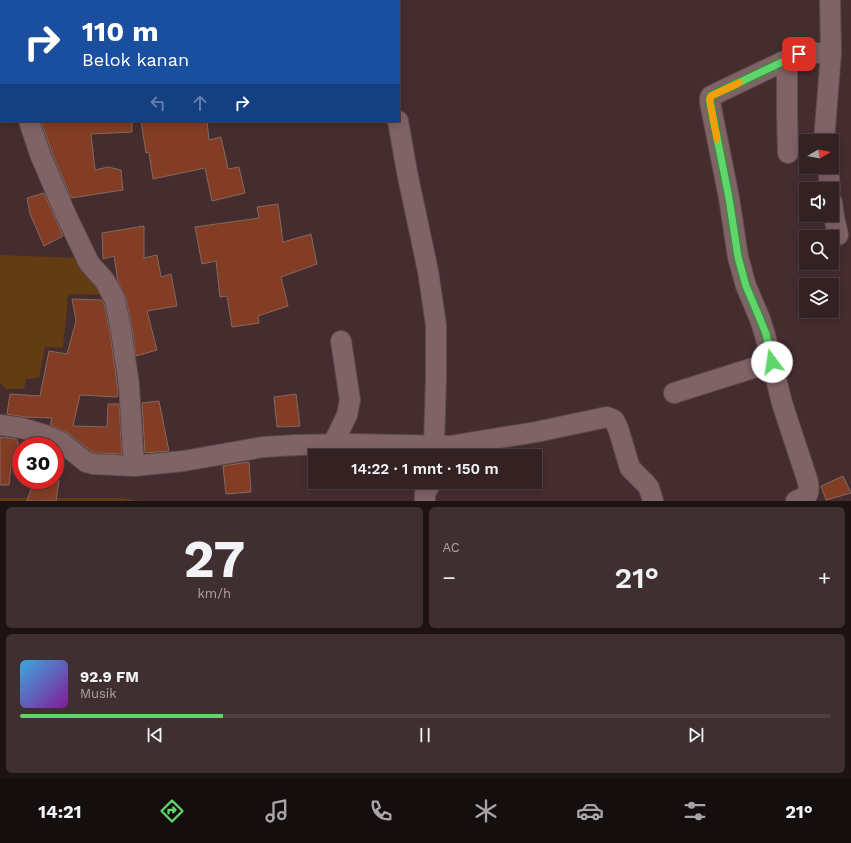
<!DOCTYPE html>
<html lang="id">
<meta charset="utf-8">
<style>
:root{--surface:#342223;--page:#3f2f30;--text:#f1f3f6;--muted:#a9a4a6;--line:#4e3f41;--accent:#60d56a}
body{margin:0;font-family:"Work Sans",sans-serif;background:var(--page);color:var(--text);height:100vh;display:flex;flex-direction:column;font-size:15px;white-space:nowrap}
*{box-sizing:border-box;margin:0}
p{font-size:13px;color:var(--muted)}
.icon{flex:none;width:22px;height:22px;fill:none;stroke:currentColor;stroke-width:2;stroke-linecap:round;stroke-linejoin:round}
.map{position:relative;height:501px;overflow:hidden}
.side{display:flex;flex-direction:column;gap:6px;padding:6px;background:#1d1313;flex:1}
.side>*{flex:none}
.guide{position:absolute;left:0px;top:0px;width:400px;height:122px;box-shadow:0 2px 10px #0003,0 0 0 1px var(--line);background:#1a4fa0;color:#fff;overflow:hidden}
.needle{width:26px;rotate:80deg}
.controls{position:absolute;left:799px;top:134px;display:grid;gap:8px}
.controls a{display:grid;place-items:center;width:40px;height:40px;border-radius:0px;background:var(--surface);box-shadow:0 2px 10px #0003,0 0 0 1px var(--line);font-size:20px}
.speed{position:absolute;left:12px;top:437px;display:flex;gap:8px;font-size:20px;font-weight:700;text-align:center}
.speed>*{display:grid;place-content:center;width:52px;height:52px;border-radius:50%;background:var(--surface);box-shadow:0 2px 10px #0003,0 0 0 1px var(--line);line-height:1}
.speed .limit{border:6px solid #d22;background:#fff;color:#111}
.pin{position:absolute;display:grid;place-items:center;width:34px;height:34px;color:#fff;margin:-17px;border-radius:8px;box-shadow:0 2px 6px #0006}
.me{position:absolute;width:44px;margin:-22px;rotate:346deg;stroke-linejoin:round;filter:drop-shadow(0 0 3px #0008)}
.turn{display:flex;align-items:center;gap:14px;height:84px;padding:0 16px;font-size:18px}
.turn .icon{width:52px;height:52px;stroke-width:2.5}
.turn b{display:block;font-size:28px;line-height:34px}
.lanes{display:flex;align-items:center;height:38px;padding:0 16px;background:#0003;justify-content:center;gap:20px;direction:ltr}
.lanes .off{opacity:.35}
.big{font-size:30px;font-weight:600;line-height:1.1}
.side .widget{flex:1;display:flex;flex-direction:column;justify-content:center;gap:6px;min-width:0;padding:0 14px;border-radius:6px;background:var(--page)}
.side .dial{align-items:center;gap:0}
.dial b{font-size:52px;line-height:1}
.song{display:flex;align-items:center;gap:12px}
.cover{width:48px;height:48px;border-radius:6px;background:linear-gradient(135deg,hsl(200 70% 55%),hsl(290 70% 35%))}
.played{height:4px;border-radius:2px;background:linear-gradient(90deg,var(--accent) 25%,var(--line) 25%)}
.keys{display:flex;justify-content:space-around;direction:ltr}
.heat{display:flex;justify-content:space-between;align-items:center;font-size:22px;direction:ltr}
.side .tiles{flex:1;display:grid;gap:6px;grid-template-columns:1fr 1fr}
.widget:last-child{grid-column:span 2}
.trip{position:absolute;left:308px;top:449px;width:234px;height:40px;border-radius:0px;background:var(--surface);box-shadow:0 2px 10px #0003,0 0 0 1px var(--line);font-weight:600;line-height:40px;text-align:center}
.tabs{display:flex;height:64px;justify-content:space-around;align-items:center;background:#150e0e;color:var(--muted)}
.tabs .icon{width:28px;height:28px}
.tabs .on{color:var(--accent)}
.tabs b{font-size:18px;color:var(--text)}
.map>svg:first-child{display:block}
.green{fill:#623d13}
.building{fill:#823d24;stroke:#836960}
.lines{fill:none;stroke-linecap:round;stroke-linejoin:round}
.street-casing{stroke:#5d4a4b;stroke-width:22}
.street{stroke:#806366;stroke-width:20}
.route-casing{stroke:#3e8a45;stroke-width:10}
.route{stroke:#60d56a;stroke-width:7}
.slow{stroke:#f59e0b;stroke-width:7}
</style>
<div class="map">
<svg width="851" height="501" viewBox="0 0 851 501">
<rect width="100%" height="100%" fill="#452d2f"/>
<g class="green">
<path d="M0 255 80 258 106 295 72 294 68 296 63 348 45 347 39 378 26 379 24 389H6L0 383Z"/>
<path d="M0 498H120L140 501H0Z"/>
</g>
<g class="building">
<path d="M41 121H132V132L91 134 95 170 108 167 121 170 123 190 71 198 51 150Z"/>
<path d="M141 121H207L209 140 221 137 228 169 239 167 245 193 212 201 205 168 153 179 149 152 146 153Z"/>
<path d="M44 193 63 236 44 246 30 214 27 198Z"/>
<path d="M278 204 283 242 311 234 317 264 281 277 288 306 258 316 259 323 232 327 227 296 220 297 216 261 202 264 195 227 259 218 257 207Z"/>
<path d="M144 226V258L157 255 161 277 171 274 177 306 147 311 157 350 136 356 132 328 126 298 118 282 114 256 103 259 102 233Z"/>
<path d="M72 299 102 300 104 304 110 332 118 391 117 397 80 395 73 426 107 427 108 404H119L122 454 96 453 91 451 68 433 50 425 52 418 24 417 7 414 10 394 40 396 49 351 67 354 76 321Z"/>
<path d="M296 394 300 426 277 427 274 397Z"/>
<path d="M159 401 169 451 145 453 142 403Z"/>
<path d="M0 437 16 439 18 442V455L12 456 9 485H0Z"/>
<path d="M249 462 251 492 226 494 223 466Z"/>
<path d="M843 476 851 493 826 500 821 486Z"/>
<path d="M34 480H59L56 501H27Z"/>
</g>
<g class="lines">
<g class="street-casing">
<g id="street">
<path d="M787 60V113L788 153"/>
<path d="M29 121 40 154 66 215 89 263 105 281 115 300 121 330 129 385 134 466"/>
<path d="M398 121 407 172 428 271 436 325V378L434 446"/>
<path d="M824 141 831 53 830 0"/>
<path d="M828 167 830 189"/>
<path d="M832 202 834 217 838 235"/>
<path d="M674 393 772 362"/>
<path d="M0 425 22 428 42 434 61 442 86 462 94 464 134 466 184 461 263 447 297 445 350 444 450 446 536 432 607 417 614 420 618 428 630 468 646 484 649 488 653 501"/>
<path d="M333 444 347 415 350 400 341 341"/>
<path d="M425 501V494L431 482"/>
<path d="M796 501C808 496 810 495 808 482L782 403 765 335 760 319 746 286 738 257 729 198 710 102V98L711 96 799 54 809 53H831"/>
</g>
</g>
<use href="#street" class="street"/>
</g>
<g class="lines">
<g class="route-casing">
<path id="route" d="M772 362 766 334 760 319 746 286 738 257 729 198 710 102V98L711 96 799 54"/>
</g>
<use href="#route" class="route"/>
<path class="slow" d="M717 139 710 102V98L711 96 739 83"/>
</g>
</svg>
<div class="controls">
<a><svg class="needle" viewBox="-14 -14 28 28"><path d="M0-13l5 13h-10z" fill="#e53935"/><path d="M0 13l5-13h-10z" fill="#a9a4a6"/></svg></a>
<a><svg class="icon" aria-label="sound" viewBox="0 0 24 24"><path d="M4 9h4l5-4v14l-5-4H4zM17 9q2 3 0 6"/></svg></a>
<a><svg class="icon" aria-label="search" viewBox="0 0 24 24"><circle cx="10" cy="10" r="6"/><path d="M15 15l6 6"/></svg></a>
<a><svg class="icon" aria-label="layers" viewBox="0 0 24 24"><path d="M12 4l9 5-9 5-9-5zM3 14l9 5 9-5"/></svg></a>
</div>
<div class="speed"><div class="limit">30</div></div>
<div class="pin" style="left:799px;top:54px;background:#d93025"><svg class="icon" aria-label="arrive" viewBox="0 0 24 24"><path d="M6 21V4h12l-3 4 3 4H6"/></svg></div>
<svg class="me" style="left:772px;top:362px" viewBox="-20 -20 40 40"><circle r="19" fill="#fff"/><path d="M0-13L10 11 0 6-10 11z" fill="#60d56a"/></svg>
<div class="trip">14:22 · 1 mnt · 150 m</div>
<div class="guide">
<div class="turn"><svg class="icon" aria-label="right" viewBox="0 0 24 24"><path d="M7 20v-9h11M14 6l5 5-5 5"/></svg><div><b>110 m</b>Belok kanan</div></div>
<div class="lanes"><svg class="icon off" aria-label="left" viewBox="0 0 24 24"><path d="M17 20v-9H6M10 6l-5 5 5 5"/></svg><svg class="icon off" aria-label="ahead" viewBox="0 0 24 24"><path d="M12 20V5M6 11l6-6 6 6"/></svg><svg class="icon" aria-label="right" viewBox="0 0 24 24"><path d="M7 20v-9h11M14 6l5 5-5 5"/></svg></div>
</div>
</div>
<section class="side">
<div class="tiles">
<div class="widget dial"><b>27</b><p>km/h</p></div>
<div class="widget"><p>AC</p>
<div class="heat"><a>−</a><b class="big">21°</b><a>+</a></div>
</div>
<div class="widget">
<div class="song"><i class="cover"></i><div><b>92.9 FM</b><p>Musik</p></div></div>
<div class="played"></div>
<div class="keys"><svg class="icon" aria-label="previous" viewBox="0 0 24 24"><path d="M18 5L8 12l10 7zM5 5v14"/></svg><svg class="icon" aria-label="pause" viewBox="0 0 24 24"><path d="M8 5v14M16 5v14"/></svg><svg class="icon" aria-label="next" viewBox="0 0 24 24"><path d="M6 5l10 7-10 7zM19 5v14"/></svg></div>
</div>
</div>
</section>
<nav class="tabs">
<b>14:21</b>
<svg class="icon on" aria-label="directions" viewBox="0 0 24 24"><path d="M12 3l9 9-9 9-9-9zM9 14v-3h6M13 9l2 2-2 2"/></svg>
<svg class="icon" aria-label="music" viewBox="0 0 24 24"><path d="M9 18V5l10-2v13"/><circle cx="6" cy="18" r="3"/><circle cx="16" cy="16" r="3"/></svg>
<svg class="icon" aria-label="phone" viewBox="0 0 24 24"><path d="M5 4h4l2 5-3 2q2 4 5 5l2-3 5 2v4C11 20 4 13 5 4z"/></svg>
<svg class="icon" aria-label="climate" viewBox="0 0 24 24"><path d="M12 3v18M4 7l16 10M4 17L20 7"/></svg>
<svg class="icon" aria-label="car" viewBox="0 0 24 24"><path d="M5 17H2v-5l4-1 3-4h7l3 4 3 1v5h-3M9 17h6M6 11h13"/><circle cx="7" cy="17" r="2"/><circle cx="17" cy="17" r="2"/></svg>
<svg class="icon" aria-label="filters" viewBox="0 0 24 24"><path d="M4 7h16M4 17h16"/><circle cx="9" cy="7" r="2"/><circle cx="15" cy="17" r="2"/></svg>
<b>21°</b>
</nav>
